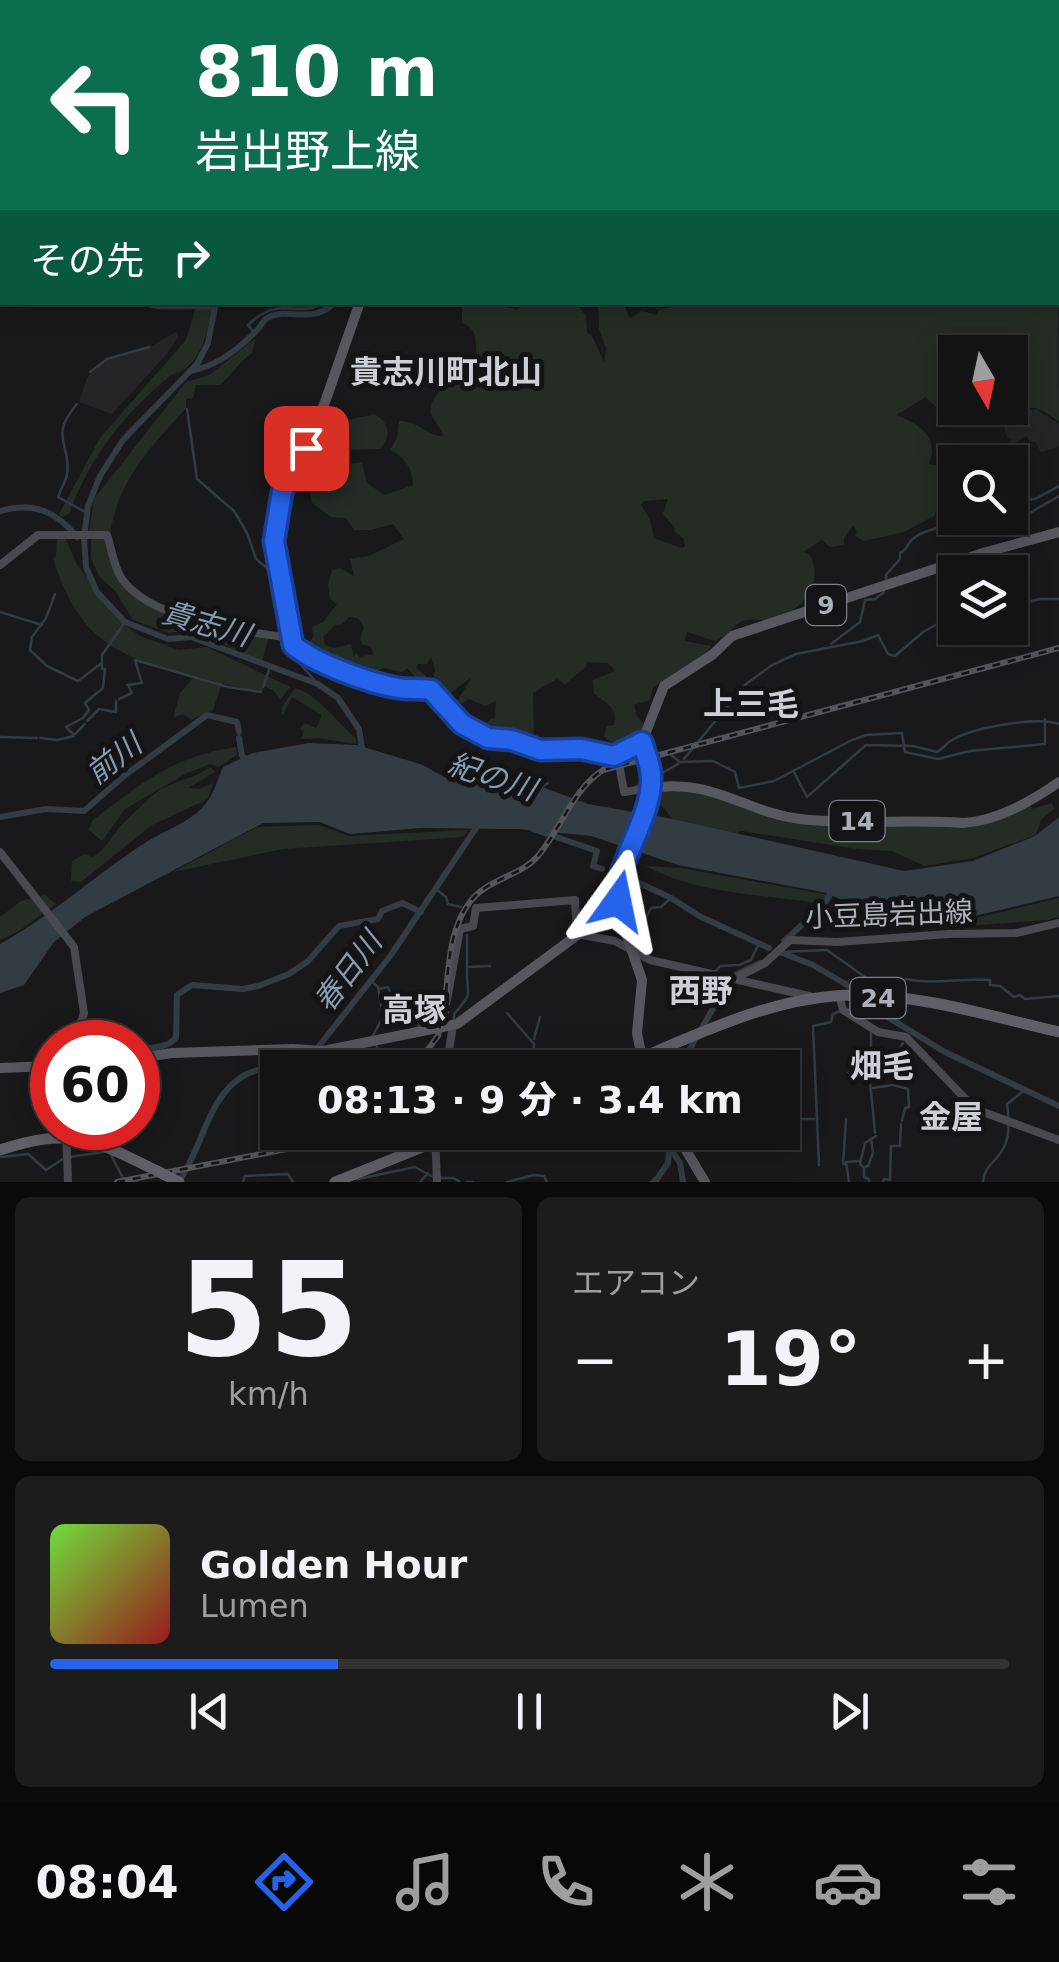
<!DOCTYPE html>
<html lang="ja">
<meta charset="utf-8">
<style>
:root{--surface:#131314;--page:#1c1c1d;--text:#f1f3f6;--muted:#9d9ea0;--line:#323234;--accent:#2563eb}
body{margin:0;font-family:"DejaVu Sans","Noto Sans JP",sans-serif;background:var(--page);color:var(--text);height:100vh;display:flex;flex-direction:column;font-size:38px;white-space:nowrap}
*{box-sizing:border-box;margin:0}
p{font-size:32px;color:var(--muted)}
.icon{flex:none;width:55px;height:55px;fill:none;stroke:currentColor;stroke-width:2;stroke-linecap:round;stroke-linejoin:round}
.map{position:relative;height:1182px;overflow:hidden}
.drawer{display:flex;flex-direction:column;gap:15px;padding:15px;background:#0a0a0b;flex:1}
.drawer>*{flex:none}
.guide{position:absolute;left:0px;top:0px;width:1060px;height:305px;box-shadow:0 5px 25px #0003,0 0 0 2px var(--line);background:#0b6e4f;color:#fff;overflow:hidden}
.needle{width:65px;rotate:171deg}
.tools{position:absolute;left:938px;top:335px;display:grid;gap:20px}
.tools a{display:grid;place-items:center;width:90px;height:90px;border-radius:0px;background:var(--surface);box-shadow:0 5px 25px #0003,0 0 0 2px var(--line);font-size:50px}
.speed{position:absolute;left:30px;top:1020px;display:flex;gap:20px;font-size:50px;font-weight:700;text-align:center}
.speed>*{display:grid;place-content:center;width:130px;height:130px;border-radius:50%;background:var(--surface);box-shadow:0 5px 25px #0003,0 0 0 2px var(--line);line-height:1}
.speed .limit{border:15px solid #d22;background:#fff;color:#111}
.pin{position:absolute;display:grid;place-items:center;width:85px;height:85px;color:#fff;margin:-42px;border-radius:20px;box-shadow:0 5px 15px #0006}
.me{position:absolute;width:110px;margin:-55px;rotate:12deg;stroke-linejoin:round;filter:drop-shadow(0 0 8px #0008)}
.turn{display:flex;align-items:center;gap:35px;height:210px;padding:0 30px;font-size:45px}
.turn .icon{width:130px;height:130px;stroke-width:2.5}
.turn b{display:block;font-size:70px;line-height:85px}
.then{display:flex;align-items:center;height:95px;padding:0 30px;background:#0003;gap:20px;font-size:38px}
.big{font-size:75px;font-weight:800;line-height:1.1}
.drawer .card{flex:1;display:flex;flex-direction:column;justify-content:center;gap:15px;min-width:0;padding:0 35px;border-radius:15px;background:var(--page)}
.drawer .dial{align-items:center;gap:0}
.dial b{font-size:130px;line-height:1}
.song{display:flex;align-items:center;gap:30px}
.cover{width:120px;height:120px;border-radius:15px;background:linear-gradient(135deg,hsl(100 70% 55%),hsl(0 70% 35%))}
.played{height:10px;border-radius:5px;background:linear-gradient(90deg,var(--accent) 30%,var(--line) 30%)}
.keys{display:flex;justify-content:space-around;direction:ltr}
.heat{display:flex;justify-content:space-between;align-items:center;font-size:55px;direction:ltr}
.drawer .tiles{flex:1;display:grid;gap:15px;grid-template-columns:1fr 1fr}
.card:last-child{grid-column:span 2}
.trip{position:absolute;left:260px;top:1050px;width:540px;height:100px;border-radius:0px;background:var(--surface);box-shadow:0 5px 25px #0003,0 0 0 2px var(--line);font-weight:800;line-height:100px;text-align:center}
.menu{display:flex;height:160px;justify-content:space-around;align-items:center;background:#080808;color:var(--muted)}
.menu .icon{width:70px;height:70px}
.menu .current{color:var(--accent)}
.menu b{font-size:45px;color:var(--text)}
.map>svg:first-child{display:block}
.built{fill:#252528}
.green{fill:#252c26;fill-rule:evenodd}
.water{fill:#333b43}
.lines{fill:none;stroke-linecap:round;stroke-linejoin:round}
.stream{stroke:#333b43;stroke-width:2.5}
.river{stroke:#333b43;stroke-width:6}
.secondary{stroke:#484a4f;stroke-width:8}
.primary{stroke:#57585e;stroke-width:10}
.trunk{stroke:#5f6067;stroke-width:11}
.rail-casing{stroke:#53555a;stroke-width:6}
.rail{stroke:#141416;stroke-width:2.5;stroke-dasharray:8;stroke-linecap:butt}
.primary-bridge{stroke:#57585e;stroke-width:10}
.trunk-bridge{stroke:#5f6067;stroke-width:11}
.route-casing{stroke:#184099;stroke-width:25}
.route{stroke:#2563eb;stroke-width:18}
.labels{text-anchor:middle;stroke-width:10;stroke-linejoin:round;paint-order:stroke}
.shield{fill:#141416;stroke:#7e8188;stroke-width:2.5}
.shield-label{font-size:25px;font-weight:bold;fill:#acb0b9}
.street-label{font-size:28px;fill:#acb0b9;stroke:#141416}
.water-label{font-size:30px;font-style:italic;fill:#879cb1;stroke:#141416}
.quarter-label{font-size:32px;font-weight:bold;fill:#cdcfd6;stroke:#141416}
</style>
<div class="map">
<svg width="1059" height="1182" viewBox="0 0 1059 1182">
<rect width="100%" height="100%" fill="#19191b"/>
<g class="built">
<path d="M176 332 178 337 165 356 112 414 79 402 87 378 102 362 150 347Z"/>
<path d="M1036 409 1059 424V445L1056 448 1041 452 1035 441 1031 443 1026 436 1012 444 1005 433 1003 412Z"/>
</g>
<g class="green">
<path d="M1058 292 1059 421C1052 418 1045 411 1038 409 1023 404 986 417 967 419L960 408H1010V352H955V403H949L940 411 926 397 896 415C919 424 940 437 929 464L938 466 941 473 938 483 943 490 934 516 904 532 864 541 855 536 857 531 853 526 844 538V545L830 547 822 540 803 552 810 555C825 584 801 613 771 619 762 621 747 618 740 622 730 629 727 637 715 641L687 632 685 641 711 646 708 655 653 687 650 700 634 705 637 716 647 728 644 737 613 754 615 745 604 737 607 726 614 725C618 708 607 703 594 694L593 680 615 671 608 663 587 662 586 667 565 684 557 679 533 693 534 739 529 743 486 733 484 727 490 719 495 718 496 701 485 706 469 699 458 706 456 703 472 677 445 697 432 687 435 670 431 657 427 664H418L416 668 426 676 427 683 423 685 407 668 402 672 383 668 367 676H353L307 646 313 637 312 627 323 622 337 604 330 599 328 585 332 571 340 568 354 576 350 559 369 556 404 539 393 524 371 530H354L346 518 331 517 312 503 308 482 327 471V467L362 462 367 483 385 495 413 485C413 469 404 456 390 450L397 438 399 421C418 420 426 436 443 436 441 427 434 422 431 414 426 399 450 380 461 376L464 382C479 384 496 387 506 372L498 354 477 361C475 345 480 329 462 323V303C481 310 498 302 517 310L526 303H576L586 316 587 332 593 338 604 362 606 348 599 329 598 303H623L630 318 642 311 657 315 658 311 682 303 1058 302ZM668 499 663 514 675 528 674 531 684 539 685 547 681 548 654 538 650 520 641 505 644 501ZM358 618 364 627 360 639 363 645 370 646 374 654 359 657 357 652 354 657 351 644 334 648 325 645 323 637 335 625 342 624 349 617Z"/>
<path d="M197 303H213C208 329 202 368 171 375 124 414 90 456 69 514L62 517 59 514 100 438 186 340Z"/>
<path d="M256 338 252 353C239 362 232 374 220 385H196L193 398 186 399V408C151 447 118 480 110 534H89L94 499 186 382 209 375Z"/>
<path d="M374 414C389 421 392 437 380 449L349 450 344 458 321 464C321 451 335 425 348 420 356 417 366 417 374 414Z"/>
<path d="M57 537H65L77 565 126 626 140 636 179 650 207 647 290 687 280 700 273 690 264 686 261 693 222 683 213 710 191 720 183 714 173 718 180 693 193 678 218 682C131 660 82 653 53 558L56 556Z"/>
<path d="M107 537 119 576 167 613 269 636 262 661 189 630 169 633 133 620 116 592 99 576 91 558V538Z"/>
<path d="M295 688C317 694 338 723 356 739V744L318 738 301 739 304 731 300 729 304 723 316 728 322 715 292 697 282 716V707Z"/>
<path d="M236 747 237 755 219 767 210 764 185 774 125 809 102 841 89 830 92 821C143 782 171 757 236 747Z"/>
<path d="M210 767 215 772 188 788 199 789 213 783 208 799 152 825 81 882 71 881 72 861 84 854 93 857C106 849 110 839 119 828 129 816 143 805 153 795 169 781 193 780 210 767Z"/>
<path d="M688 788 790 821 975 826 1030 806 1031 809 1052 803 1054 809 1041 820 1036 835 973 858 925 866 892 851 858 849 741 831 733 834 673 819 660 804 664 789Z"/>
<path d="M319 825 349 836 468 830 463 837 283 849 173 872 257 827Z"/>
<path d="M646 866 681 868 829 895 822 904C761 893 702 896 646 866Z"/>
<path d="M45 895 56 904 17 932 0 940V917L21 901Z"/>
<path d="M1059 898V917L1048 920 936 928Z"/>
</g>
<path class="water" d="M309 743 357 745 423 765 446 778 537 785 588 804 673 819 904 871 973 861 1035 836 1059 817V896L936 925 892 924 827 893 678 865 591 836 519 829 421 828 350 834 320 822 263 823 85 917 54 942 24 985 0 993V944C53 915 97 873 148 841 166 830 187 823 202 808 213 797 217 781 223 767L253 753Z"/>
<g class="lines">
<g class="stream">
<path d="M442 0V2"/>
<path d="M137 302C160 313 190 305 216 309"/>
<path d="M254 333 248 325C281 293 296 320 326 302"/>
<path d="M90 372 107 359 149 347"/>
<path d="M77 404C48 437 72 445 67 474 66 482 60 490 58 497L87 513"/>
<path d="M187 409 197 479 234 511 247 533 256 559 268 569 276 586"/>
<path d="M1010 505 1037 498 1059 486"/>
<path d="M979 524 982 523 980 518"/>
<path d="M886 583V575L900 559V553C905 551 907 546 910 542 919 530 944 527 956 523 971 520 983 530 997 524L1002 529 1059 496"/>
<path d="M55 594 46 618 32 637 30 650 47 666 78 681 102 663"/>
<path d="M1010 606 1040 599H1059"/>
<path d="M0 612 42 625"/>
<path d="M285 644 287 649 318 684"/>
<path d="M831 644 860 622 865 600 875 599 884 592"/>
<path d="M127 685 142 683 135 660 228 687 261 692"/>
<path d="M129 687 132 693"/>
<path d="M263 687 270 667"/>
<path d="M119 699 130 694"/>
<path d="M87 721 99 709 116 712V701"/>
<path d="M73 734 66 727 83 718 89 710 85 703 103 688 105 669H102V655L125 622"/>
<path d="M75 734 85 724"/>
<path d="M0 737 37 738"/>
<path d="M40 738 57 740 74 736"/>
<path d="M670 754 680 762 713 761 735 772 739 788 774 781 852 740 866 735 902 733 905 752 938 759 970 751 1045 744V719"/>
<path d="M684 759 746 684 772 665 796 654 863 641 878 635 888 654 895 656 923 632 955 614"/>
<path d="M794 772 807 797 866 745 913 746 937 752C941 750 945 745 949 742 969 728 1035 716 1059 724"/>
<path d="M662 773 678 764"/>
<path d="M635 787 647 781"/>
<path d="M538 789 548 783"/>
<path d="M436 889 446 897 448 904 461 907"/>
<path d="M631 932 643 924 651 908 661 907 671 898"/>
<path d="M467 935V967L490 966"/>
<path d="M782 952 827 950 886 992 893 983 902 985 906 979C932 985 961 978 990 980V985L1000 986 1014 997 1020 995 1025 999 1059 996"/>
<path d="M716 971 720 966 739 965 751 960 759 943"/>
<path d="M371 981 378 987 383 1017 371 1039"/>
<path d="M379 989 388 987 391 994 412 997 415 1000 428 999"/>
<path d="M406 999 409 1010 429 1006"/>
<path d="M414 1008 421 1017 419 1026"/>
<path d="M507 1013 534 1044 533 1058 527 1062 526 1068"/>
<path d="M454 1022V1014C475 990 466 997 467 967"/>
<path d="M871 1033V1046L867 1050 875 1133"/>
<path d="M534 1039 540 1017"/>
<path d="M374 1043 393 1068"/>
<path d="M443 1068 447 1062H452V1051"/>
<path d="M848 1073 869 1074"/>
<path d="M898 1084 900 1064 898 1051 903 1043"/>
<path d="M873 1088 893 1085 908 1089 909 1107 905 1108 902 1121"/>
<path d="M846 1119 843 1164H846"/>
<path d="M794 1143 795 1119H814"/>
<path d="M111 1155 125 1182"/>
<path d="M1 1157 28 1154 46 1170 63 1159"/>
<path d="M69 1157 104 1152"/>
<path d="M819 1165 813 1026 831 1022 833 1014 840 1011"/>
<path d="M863 1167 860 1164 865 1143 876 1136"/>
<path d="M440 1178H454L460 1182"/>
<path d="M358 1179 415 1167 435 1178"/>
<path d="M133 1182H138"/>
<path d="M243 1182 245 1176 288 1174 293 1182"/>
<path d="M420 1182 428 1173"/>
<path d="M467 1182H473"/>
<path d="M507 1182 534 1175 544 1176 547 1182"/>
<path d="M651 1182 655 1178"/>
<path d="M849 1182 846 1162 859 1161"/>
<path d="M869 1182V1179L864 1177V1167L868 1166 873 1153 871 1139"/>
<path d="M883 1182 884 1179 890 1180 891 1146H900L901 1124"/>
<path d="M983 1182C984 1165 997 1162 1004 1147 1010 1135 1009 1117 1007 1104L1026 1089"/>
</g>
<g class="river">
<path d="M220 2 221 0"/>
<path d="M722 2 724 0"/>
<path d="M844 2 866 0"/>
<path d="M216 302 208 343 197 364 123 440 100 476 88 506 84 538 86 567 97 592 125 622 168 639 191 637 318 684 338 698 359 729 363 755"/>
<path d="M190 371C215 367 239 349 257 330 263 324 261 323 267 318 287 306 313 326 335 302"/>
<path d="M0 511C33 502 55 510 77 537"/>
<path d="M239 738 242 756 247 759"/>
<path d="M0 817 46 809 84 811 124 776 207 715 237 722 239 732"/>
<path d="M533 829 597 851 593 866 602 869"/>
<path d="M635 881 671 898 701 917 769 948"/>
<path d="M784 941 824 905 833 889"/>
<path d="M780 952 813 965 859 992"/>
<path d="M866 1000 871 1007 945 1052 1059 1106"/>
<path d="M138 1052C151 1045 165 1050 176 1038L177 995 192 985 243 989 258 986 289 974 308 961 339 926 378 919 382 911 402 903 421 912"/>
<path d="M679 1068 731 977 760 963"/>
<path d="M659 1132 680 1163 683 1182"/>
<path d="M179 1181C203 1148 207 1096 245 1075 267 1063 296 1067 312 1055L391 955 478 825"/>
<path d="M655 1182 668 1163 669 1152"/>
</g>
<g class="secondary">
<path d="M0 565 38 535H107C112 549 113 566 122 579 152 621 243 631 290 638"/>
<path d="M620 769 624 792 651 788"/>
<path d="M0 852 74 947 84 1013 75 1042"/>
<path d="M734 979 765 963 790 940 837 942 949 934 1016 933 1059 923"/>
<path d="M839 995 843 1010 878 1032 906 1037 975 1109 1059 1140"/>
<path d="M442 1027 460 929 473 926 476 908 575 900 577 934 615 941 650 960 809 996"/>
<path d="M433 1068 449 1050 453 1025"/>
<path d="M66 1128 68 1182"/>
<path d="M435 1132 437 1182"/>
</g>
<g class="primary">
<path d="M324 0 327 2"/>
<path d="M448 2 449 0"/>
<path d="M360 302 325 402 301 459 282 492 277 510 275 554 293 645 351 677 400 688 431 690 462 723 488 739 516 741 535 749H581L614 756 642 742"/>
<path d="M642 742 664 686 712 655 732 636 983 553 1059 532"/>
<path d="M651 788C714 778 744 812 800 819 855 825 909 819 963 823 996 821 1032 801 1059 782"/>
<path d="M138 1058 172 1053 293 1049 323 1051 457 1024 618 905"/>
<path d="M0 1068 52 1066"/>
<path d="M644 1068 637 1033 642 980 621 919 618 895 653 791 650 758"/>
<path d="M675 1132 705 1182"/>
</g>
<g class="trunk">
<path d="M171 2 172 0"/>
<path d="M0 171 2 167"/>
<path d="M617 1068C693 1037 772 995 856 995 924 995 993 1017 1059 1032"/>
<path d="M0 1150C71 1127 93 1139 157 1171"/>
<path d="M335 1182 460 1132"/>
</g>
<g class="rail-casing">
<g id="rail">
<path d="M445 1007C448 968 449 911 485 888 503 876 524 872 538 856 561 829 572 790 603 770L1059 648"/>
<path d="M414 1068 438 1036 447 993"/>
<path d="M117 1182 287 1149 323 1132"/>
</g>
</g>
<use href="#rail" class="rail"/>
<path class="primary-bridge" d="M646 755 648 759"/>
<path class="trunk-bridge" d="M157 1171 179 1182"/>
</g>
<g class="lines">
<g class="route-casing">
<path id="route" d="M306 448 282 492 274 541 293 645C316 664 369 683 398 688 409 690 420 688 431 690L462 724 488 738 512 740 540 750 581 749 614 756 642 742C646 755 652 768 651 782 649 825 614 864 616 907L618 901"/>
</g>
<use href="#route" class="route"/>
</g>
<g class="labels">
<g class="shield">
<rect x="806" y="585" width="40" height="40" rx="8"/>
<rect x="829.5" y="801" width="55" height="40" rx="8"/>
<rect x="850.5" y="978" width="55" height="40" rx="8"/>
</g>
<g class="shield-label">
<text x="826" y="614">9</text>
<text x="857" y="830">14</text>
<text x="878" y="1007">24</text>
</g>
<g class="street-label">
<text transform="translate(889 914) rotate(-2)" y="10">小豆島岩出線</text>
</g>
<g class="water-label">
<text transform="translate(206 624) rotate(16)" y="10">貴志川</text>
<text transform="translate(114 759) rotate(-38)" y="10">前川</text>
<text transform="translate(492 777) rotate(18)" y="10">紀の川</text>
<text transform="translate(348 972) rotate(-53)" y="10">春日川</text>
</g>
<g class="quarter-label">
<text x="446" y="383">貴志川町北山</text>
<text x="751" y="715">上三毛</text>
<text x="701" y="1002">西野</text>
<text x="414" y="1021">高塚</text>
<text x="882" y="1077">畑毛</text>
<text x="951" y="1128">金屋</text>
</g>
</g>
</svg>
<div class="tools">
<a><svg class="needle" viewBox="-14 -14 28 28"><path d="M0-13l5 13h-10z" fill="#e53935"/><path d="M0 13l5-13h-10z" fill="#9d9ea0"/></svg></a>
<a><svg class="icon" aria-label="search" viewBox="0 0 24 24"><circle cx="10" cy="10" r="6"/><path d="M15 15l6 6"/></svg></a>
<a><svg class="icon" aria-label="layers" viewBox="0 0 24 24"><path d="M12 4l9 5-9 5-9-5zM3 14l9 5 9-5"/></svg></a>
</div>
<div class="speed"><div class="limit">60</div></div>
<div class="pin" style="left:306px;top:448px;background:#d93025"><svg class="icon" aria-label="arrive" viewBox="0 0 24 24"><path d="M6 21V4h12l-3 4 3 4H6"/></svg></div>
<svg class="me" style="left:618px;top:901px" viewBox="-20 -20 40 40"><path d="M0-17L14 15 0 8-14 15z" fill="#2563eb" stroke="#fff" stroke-width="4"/></svg>
<div class="trip">08:13 · 9 分 · 3.4 km</div>
<div class="guide">
<div class="turn"><svg class="icon" aria-label="left" viewBox="0 0 24 24"><path d="M17 20v-9H6M10 6l-5 5 5 5"/></svg><div><b>810 m</b>岩出野上線</div></div>
<div class="then">その先<svg class="icon" aria-label="right" viewBox="0 0 24 24"><path d="M7 20v-9h11M14 6l5 5-5 5"/></svg></div>
</div>
</div>
<section class="drawer">
<div class="tiles">
<div class="card dial"><b>55</b><p>km/h</p></div>
<div class="card"><p>エアコン</p>
<div class="heat"><a>−</a><b class="big">19°</b><a>+</a></div>
</div>
<div class="card">
<div class="song"><i class="cover"></i><div><b>Golden Hour</b><p>Lumen</p></div></div>
<div class="played"></div>
<div class="keys"><svg class="icon" aria-label="previous" viewBox="0 0 24 24"><path d="M18 5L8 12l10 7zM5 5v14"/></svg><svg class="icon" aria-label="pause" viewBox="0 0 24 24"><path d="M8 5v14M16 5v14"/></svg><svg class="icon" aria-label="next" viewBox="0 0 24 24"><path d="M6 5l10 7-10 7zM19 5v14"/></svg></div>
</div>
</div>
</section>
<nav class="menu">
<b>08:04</b>
<svg class="icon current" aria-label="directions" viewBox="0 0 24 24"><path d="M12 3l9 9-9 9-9-9zM9 14v-3h6M13 9l2 2-2 2"/></svg>
<svg class="icon" aria-label="music" viewBox="0 0 24 24"><path d="M9 18V5l10-2v13"/><circle cx="6" cy="18" r="3"/><circle cx="16" cy="16" r="3"/></svg>
<svg class="icon" aria-label="phone" viewBox="0 0 24 24"><path d="M5 4h4l2 5-3 2q2 4 5 5l2-3 5 2v4C11 20 4 13 5 4z"/></svg>
<svg class="icon" aria-label="climate" viewBox="0 0 24 24"><path d="M12 3v18M4 7l16 10M4 17L20 7"/></svg>
<svg class="icon" aria-label="car" viewBox="0 0 24 24"><path d="M5 17H2v-5l4-1 3-4h7l3 4 3 1v5h-3M9 17h6M6 11h13"/><circle cx="7" cy="17" r="2"/><circle cx="17" cy="17" r="2"/></svg>
<svg class="icon" aria-label="filters" viewBox="0 0 24 24"><path d="M4 7h16M4 17h16"/><circle cx="9" cy="7" r="2"/><circle cx="15" cy="17" r="2"/></svg>
</nav>
